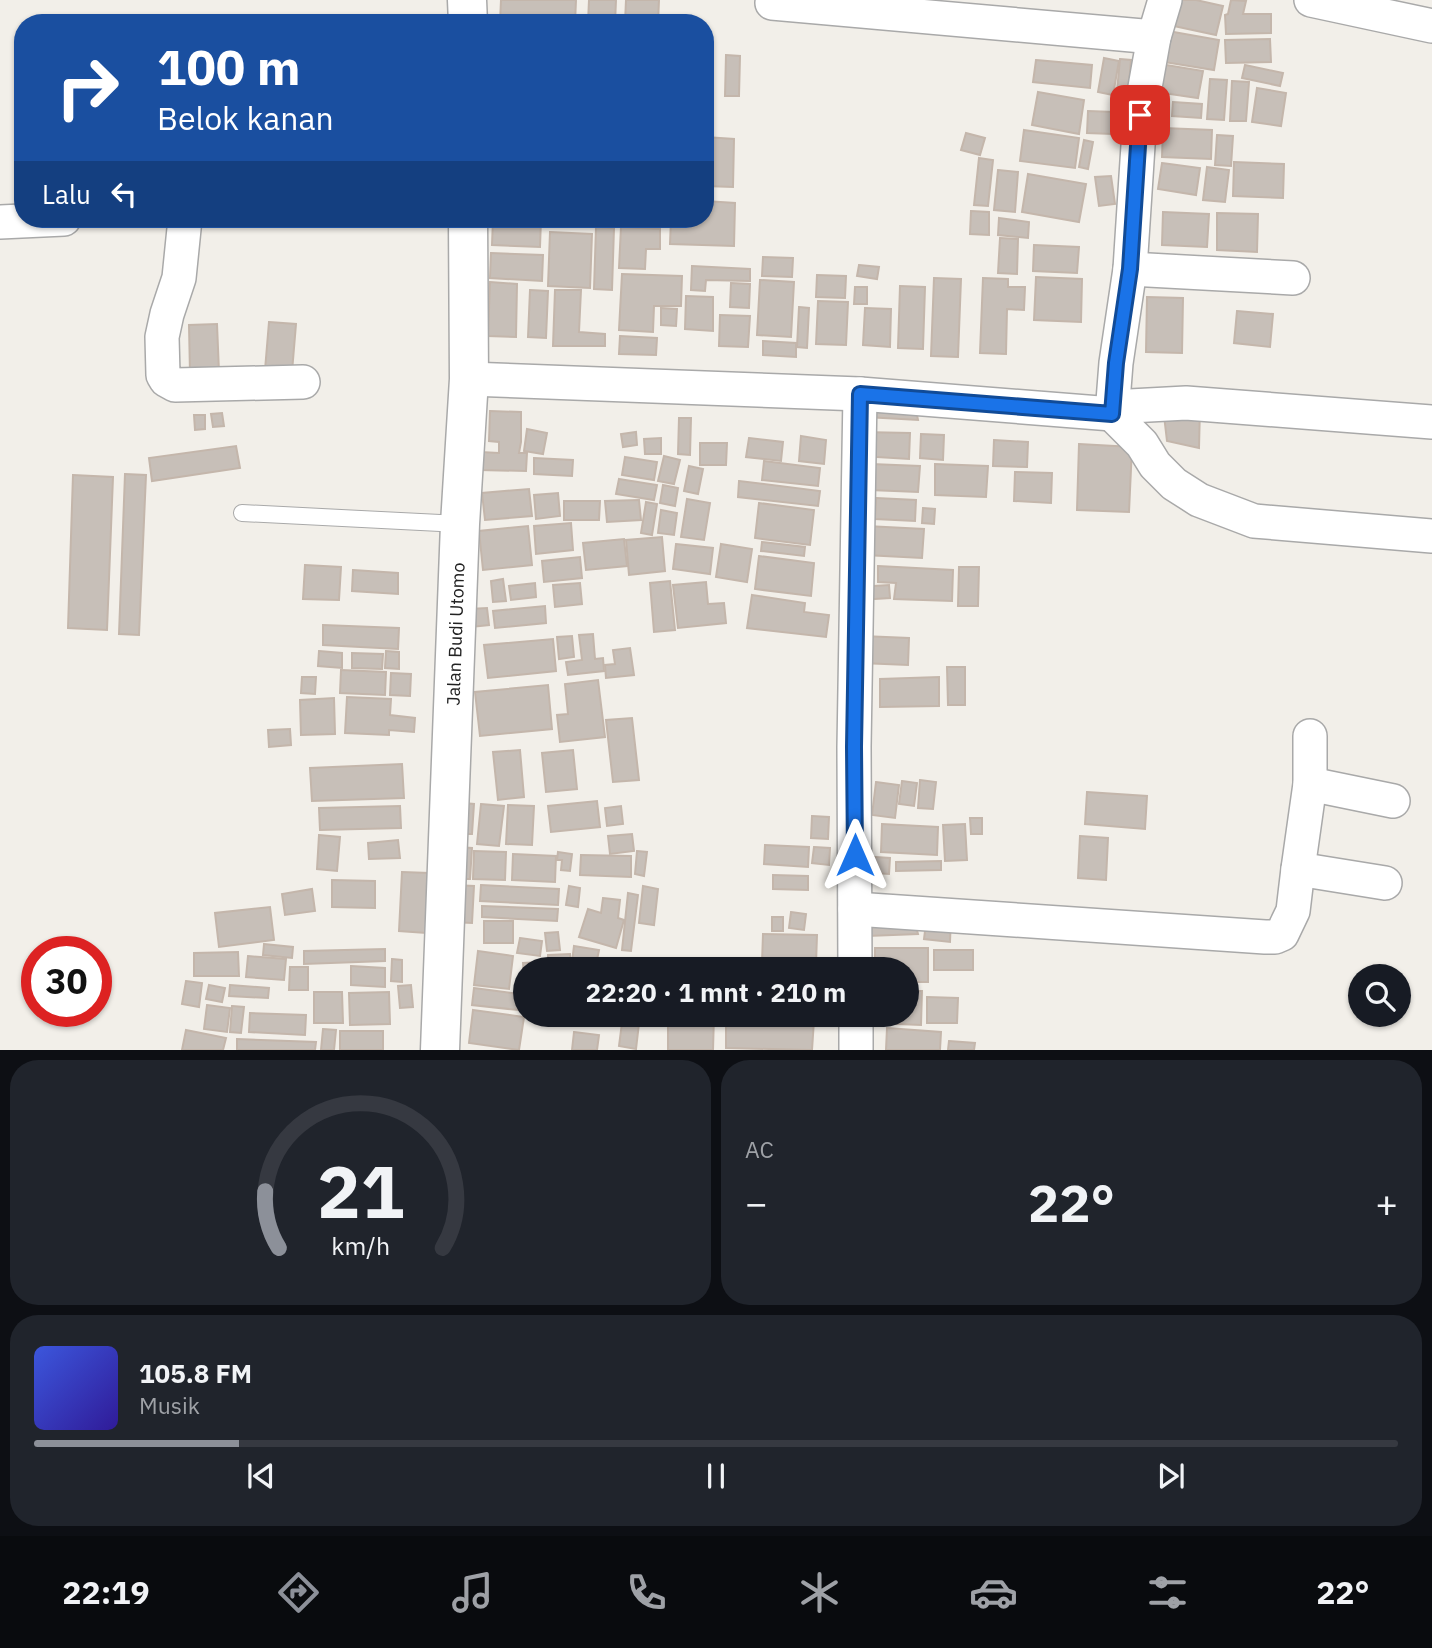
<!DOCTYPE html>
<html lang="id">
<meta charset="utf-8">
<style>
:root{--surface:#171b24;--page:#20242c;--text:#f1f3f6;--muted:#9ea1a6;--line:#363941;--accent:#8c9099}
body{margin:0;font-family:"IBM Plex Sans",sans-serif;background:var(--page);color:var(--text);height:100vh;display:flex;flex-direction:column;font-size:26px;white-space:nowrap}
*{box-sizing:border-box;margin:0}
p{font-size:23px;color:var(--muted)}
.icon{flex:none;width:38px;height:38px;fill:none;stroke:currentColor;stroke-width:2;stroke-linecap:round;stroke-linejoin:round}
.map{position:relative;height:1050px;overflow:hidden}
.drawer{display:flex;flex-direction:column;gap:10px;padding:10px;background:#0d0f14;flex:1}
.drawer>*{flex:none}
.guide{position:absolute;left:14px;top:14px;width:700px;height:214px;border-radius:28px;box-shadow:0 2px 5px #0004;background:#1a4fa0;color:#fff;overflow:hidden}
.fabs{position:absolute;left:1348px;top:964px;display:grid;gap:14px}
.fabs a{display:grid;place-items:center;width:63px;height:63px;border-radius:50%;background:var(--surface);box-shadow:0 2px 5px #0004;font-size:35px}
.speed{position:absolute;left:21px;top:936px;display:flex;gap:14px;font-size:35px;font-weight:700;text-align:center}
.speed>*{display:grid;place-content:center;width:91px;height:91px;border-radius:50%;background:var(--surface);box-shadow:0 2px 5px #0004;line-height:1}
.speed .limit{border:10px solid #d22;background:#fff;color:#111}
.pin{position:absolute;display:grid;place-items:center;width:60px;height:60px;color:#fff;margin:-30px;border-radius:14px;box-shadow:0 4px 10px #0006}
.me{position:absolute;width:77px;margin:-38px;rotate:0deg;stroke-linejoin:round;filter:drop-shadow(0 0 5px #0008)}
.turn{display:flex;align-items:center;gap:24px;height:147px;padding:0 28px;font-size:32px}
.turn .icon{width:91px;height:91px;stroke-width:2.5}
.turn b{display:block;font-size:49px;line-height:60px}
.then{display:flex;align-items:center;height:66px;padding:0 28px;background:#0003;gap:14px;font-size:26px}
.big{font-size:52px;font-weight:700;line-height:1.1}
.drawer .tile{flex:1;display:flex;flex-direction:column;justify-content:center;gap:10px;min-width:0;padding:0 24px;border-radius:28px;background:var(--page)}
.drawer .dial{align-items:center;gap:0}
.dial svg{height:182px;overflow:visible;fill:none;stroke:var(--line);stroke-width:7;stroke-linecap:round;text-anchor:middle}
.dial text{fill:var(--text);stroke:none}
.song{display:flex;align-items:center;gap:21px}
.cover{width:84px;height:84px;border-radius:10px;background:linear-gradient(135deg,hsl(230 70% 55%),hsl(250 70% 35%))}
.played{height:7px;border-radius:4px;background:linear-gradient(90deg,var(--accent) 15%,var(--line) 15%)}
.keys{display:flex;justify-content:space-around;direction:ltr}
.heat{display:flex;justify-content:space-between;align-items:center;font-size:38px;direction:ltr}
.drawer .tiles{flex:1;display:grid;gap:10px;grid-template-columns:1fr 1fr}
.tile:last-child{grid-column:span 2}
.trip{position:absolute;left:513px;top:957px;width:406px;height:70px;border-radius:35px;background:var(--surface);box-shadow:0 2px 5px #0004;font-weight:700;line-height:70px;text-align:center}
.tabs{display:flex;height:112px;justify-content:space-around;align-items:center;background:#090b0e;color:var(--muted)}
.tabs .icon{width:49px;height:49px}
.tabs .selected{color:var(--accent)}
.tabs b{font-size:32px;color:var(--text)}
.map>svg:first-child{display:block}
.building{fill:#c7bfb8;stroke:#c4b6ab;stroke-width:2}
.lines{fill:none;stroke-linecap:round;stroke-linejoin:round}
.service-casing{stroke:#a9a9a9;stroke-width:18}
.minor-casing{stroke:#a9a9a9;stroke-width:36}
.tertiary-casing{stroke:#a9a9a9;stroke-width:41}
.service{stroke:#fff;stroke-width:16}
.minor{stroke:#fff;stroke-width:33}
.tertiary{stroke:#fff;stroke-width:38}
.route-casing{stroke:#114b97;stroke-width:18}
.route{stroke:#1a73e8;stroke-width:12}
.labels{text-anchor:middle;stroke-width:7;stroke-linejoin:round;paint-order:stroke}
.street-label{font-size:18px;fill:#222;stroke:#fff}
</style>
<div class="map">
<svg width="1432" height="1050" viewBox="0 0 1432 1050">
<rect width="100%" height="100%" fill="#f2efe9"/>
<g class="building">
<path d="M501 0H576L575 23H500Z"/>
<path d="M589 0H616L615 23H588Z"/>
<path d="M626 0H659L658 23H625Z"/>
<path d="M1174 0H1196L1223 6 1216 35 1169 25Z"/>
<path d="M1231 0 1246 1 1243 14H1271V33L1226 34 1225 15 1228 14Z"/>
<path d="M1168 31 1219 40 1214 70 1164 62Z"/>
<path d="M1270 39 1271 62 1226 63 1225 40Z"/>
<path d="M705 53H712L710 98H705Z"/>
<path d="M726 55 740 56 739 96H725Z"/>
<path d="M1104 58 1119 61 1113 95 1098 92Z"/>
<path d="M1120 59 1131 60 1128 93 1117 91Z"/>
<path d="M1036 60 1092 65 1090 88 1033 82Z"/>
<path d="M1160 64 1203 71 1198 98 1156 92Z"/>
<path d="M1245 65 1283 73 1280 86 1242 78Z"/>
<path d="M1210 79 1227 80 1224 120 1207 119Z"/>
<path d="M1232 81 1249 82 1246 121H1230Z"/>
<path d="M1257 88 1286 93 1281 126 1252 122Z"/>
<path d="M1038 92 1084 100 1079 134 1032 125Z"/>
<path d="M1173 102 1202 104 1201 118 1172 116Z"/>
<path d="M1088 111 1114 112 1113 134 1087 133Z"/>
<path d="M1163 128 1212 130 1211 159 1162 157Z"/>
<path d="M1024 130 1079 138 1075 168 1020 161Z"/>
<path d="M966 133 985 138 980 155 961 150Z"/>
<path d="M1217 135 1233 136 1231 166 1215 165Z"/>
<path d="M705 137 734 139 733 187 705 186Z"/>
<path d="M1084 140 1093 142 1088 169 1079 167Z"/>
<path d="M979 158 993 160 988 206 974 205Z"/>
<path d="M1234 162 1284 164 1283 198 1233 196Z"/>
<path d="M1162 163 1200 168 1196 195 1158 189Z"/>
<path d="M1207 167 1229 170 1225 202 1203 200Z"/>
<path d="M998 170 1018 172 1015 212 994 210Z"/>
<path d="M1028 174 1086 184 1079 222 1022 212Z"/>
<path d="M1111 176 1115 204 1099 206 1095 177Z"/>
<path d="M705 201 735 203 734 246 670 244 671 219H705Z"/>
<path d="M971 211 989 212V235L970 234Z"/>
<path d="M1163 212 1209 214 1207 247 1162 245Z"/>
<path d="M1217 213 1258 214 1257 252 1217 250Z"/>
<path d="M999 218 1029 222 1028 238 998 235Z"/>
<path d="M493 219H541L540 247 492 245Z"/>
<path d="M565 219H602V225L565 224Z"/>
<path d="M596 227 614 228 612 290 594 289Z"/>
<path d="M621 227 660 229V249H646L645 269 619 268Z"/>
<path d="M550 232 592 234 590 288 548 286Z"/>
<path d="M1000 238 1018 239 1017 274 998 273Z"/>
<path d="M1034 245 1079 247 1077 273 1033 271Z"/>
<path d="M491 253 543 255 542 281 490 278Z"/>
<path d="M763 257 793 258 792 277 762 276Z"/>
<path d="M859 265 879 267 877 279 857 276Z"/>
<path d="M692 266 750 269V281L706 280 705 291 691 290Z"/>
<path d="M622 274 682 276 681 306H654L653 332 619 330Z"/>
<path d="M817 275 846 276 845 298 816 297Z"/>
<path d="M1036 277 1082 279 1081 322 1034 320Z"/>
<path d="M934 278 961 279 958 357 931 356Z"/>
<path d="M983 278 1008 279V287H1025L1024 310 1007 309 1006 354 980 353Z"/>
<path d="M760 280 794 282 791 337 757 335Z"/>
<path d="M490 282 517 284 516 337 488 336Z"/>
<path d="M731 283 750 284 749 308 730 307Z"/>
<path d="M900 286 925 287 923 349 898 348Z"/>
<path d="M855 287H867V304H854Z"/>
<path d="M530 290 548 291 546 338 528 337Z"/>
<path d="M555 290H581L579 332 605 334V346H553Z"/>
<path d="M686 296 713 297V331L685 329Z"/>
<path d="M1147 297 1183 298 1182 353 1146 352Z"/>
<path d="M818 301 848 302 846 345 816 344Z"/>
<path d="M799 307 809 308 807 348 797 347Z"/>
<path d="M661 308 677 309 676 326 661 325Z"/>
<path d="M865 308 891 309 890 347 863 345Z"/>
<path d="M1237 311 1273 314 1270 347 1234 343Z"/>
<path d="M720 315 750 316 748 347 719 346Z"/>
<path d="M269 322 296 324 292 372 265 370Z"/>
<path d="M217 324 219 372 190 373 189 325Z"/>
<path d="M620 336 657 338 656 355 619 354Z"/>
<path d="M763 341 796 343V357L763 355Z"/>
<path d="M869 397 914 400 918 420 866 417Z"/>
<path d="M1163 407H1200L1199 448 1167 441Z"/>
<path d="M490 411 521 412V442L519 453H527L526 471 480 470 481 452 499 453V442L489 441Z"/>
<path d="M222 413 224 426 213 427 211 414Z"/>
<path d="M194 415H205V429L195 430Z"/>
<path d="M679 418H691L690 455 678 454Z"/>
<path d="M527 429 547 433 543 454 524 451Z"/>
<path d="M636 432 637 445 623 447 621 434Z"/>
<path d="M862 432 910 433 909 459 861 456Z"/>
<path d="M921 434 944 435 943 460 920 458Z"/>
<path d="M801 436 826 440 824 464 799 461Z"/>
<path d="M661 438V454H645L644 439Z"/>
<path d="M749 438 783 442 781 461 746 457Z"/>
<path d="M994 440 1028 442 1027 467 993 466Z"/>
<path d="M700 443H727L726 465H700Z"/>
<path d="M1079 444 1132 447 1129 512 1077 510Z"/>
<path d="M236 446 240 468 152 481 149 458Z"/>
<path d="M664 456 680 460 674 484 658 481Z"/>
<path d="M625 457 657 462 654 480 622 475Z"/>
<path d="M534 458 573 460 572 476 534 474Z"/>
<path d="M764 461 820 468 818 486 762 480Z"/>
<path d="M871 464 920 466 918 492 870 490Z"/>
<path d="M935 464 988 466 986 497 935 495Z"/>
<path d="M689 466 703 469 698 494 684 491Z"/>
<path d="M1015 472 1052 473 1051 503 1014 501Z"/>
<path d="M125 474 146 475 139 635 119 634Z"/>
<path d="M73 475 113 477 107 630 68 628Z"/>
<path d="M619 479 657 485 654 500 616 494Z"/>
<path d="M739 481 820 491 818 506 738 497Z"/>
<path d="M663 485 678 488 675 506 660 503Z"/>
<path d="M529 489 532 516 485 520 482 493Z"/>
<path d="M558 493 560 516 536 519 534 495Z"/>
<path d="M876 498 916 500 915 521 875 519Z"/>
<path d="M687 499 710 503 704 540 681 537Z"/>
<path d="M639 500 641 520 607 522 605 501Z"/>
<path d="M564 501H600L599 520H564Z"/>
<path d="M646 502 657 504 652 535 641 533Z"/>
<path d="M759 503 814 510 810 545 755 538Z"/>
<path d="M923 508 935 509 934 524 922 523Z"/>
<path d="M661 510 677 513 674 535 658 533Z"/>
<path d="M571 523 573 550 536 554 534 526Z"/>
<path d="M528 526 532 565 483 570 479 531Z"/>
<path d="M866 526 924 529 922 558 865 555Z"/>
<path d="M662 537 665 571 629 575 626 540Z"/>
<path d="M624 539 627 566 586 570 583 543Z"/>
<path d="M762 542 805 547 804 556 761 551Z"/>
<path d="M676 544 713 548 710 574 673 569Z"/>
<path d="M721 544 752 549 747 582 716 577Z"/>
<path d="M759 556 814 563 811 596 755 589Z"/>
<path d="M580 557 582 578 544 582 542 561Z"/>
<path d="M305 565 341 567 339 600 303 599Z"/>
<path d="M878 566 953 570 952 601 894 599 896 583 878 582Z"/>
<path d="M959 567H979L978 606H958Z"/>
<path d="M353 570 398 573V594L352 591Z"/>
<path d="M503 579 506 601 493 602 491 581Z"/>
<path d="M670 581 675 630 654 632 650 583Z"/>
<path d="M706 582 708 604 724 603 726 623 678 628 673 585Z"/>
<path d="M535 583 536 597 511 600 509 586Z"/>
<path d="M580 583 582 604 555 607 553 585Z"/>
<path d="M889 585 890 598 859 600 857 587Z"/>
<path d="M752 595 805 603 804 612 829 615 826 637 747 628Z"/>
<path d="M545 606 546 623 495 628 493 611Z"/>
<path d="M487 608 489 625 471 627 469 609Z"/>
<path d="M323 625 399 628 398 649 323 645Z"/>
<path d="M593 634 595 659 603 658 604 671 568 675 566 662 582 660 579 635Z"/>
<path d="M572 636 574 657 559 659 557 637Z"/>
<path d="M862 636 909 638 908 665 861 663Z"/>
<path d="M553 639 556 671 488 678 484 645Z"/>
<path d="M630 648 634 675 606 678 605 665 615 664 613 650Z"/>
<path d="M319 651 342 653V668L318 666Z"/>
<path d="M386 651 399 652V669L385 668Z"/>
<path d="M352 653 383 654 382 669 352 668Z"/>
<path d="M947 667H965V705H948Z"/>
<path d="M341 670 386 672 385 695 340 693Z"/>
<path d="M391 673 411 674 410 696 390 695Z"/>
<path d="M302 677H316L315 694 301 693Z"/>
<path d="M939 677V706L880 707V679Z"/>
<path d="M598 680 605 737 560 742 557 715 568 714 565 684Z"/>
<path d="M548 685 552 729 480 736 475 692Z"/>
<path d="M347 697 391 699 390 715 415 718 414 732 389 730V735L345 733Z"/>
<path d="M334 698 335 734 301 735 300 700Z"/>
<path d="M632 718 639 780 613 782 606 720Z"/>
<path d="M290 729 291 745 269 747 268 730Z"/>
<path d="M520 750 524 797 498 800 493 752Z"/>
<path d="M573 750 577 789 546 792 542 753Z"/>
<path d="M402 764 404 798 312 801 310 768Z"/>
<path d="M920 780 936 782 933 809 918 808Z"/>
<path d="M902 781 917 783 914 806 899 804Z"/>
<path d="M876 782 899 785 895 818 872 815Z"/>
<path d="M1087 792 1147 796 1145 829 1085 824Z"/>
<path d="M597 801 600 827 551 832 548 806Z"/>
<path d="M463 803 474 804 472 834H460Z"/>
<path d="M481 804 504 806 499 846 477 844Z"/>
<path d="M508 805 534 806 532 845 506 844Z"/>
<path d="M400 806 401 828 320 830 319 808Z"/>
<path d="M621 806 623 824 607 826 605 808Z"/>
<path d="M812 816 829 817 828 839 811 838Z"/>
<path d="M970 818H982V834H971Z"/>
<path d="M882 824 938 827 937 855 881 852Z"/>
<path d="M965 824 967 860 945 861 943 825Z"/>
<path d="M632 834 634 851 610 854 608 836Z"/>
<path d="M319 835 340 837 337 871 317 869Z"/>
<path d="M1080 836 1108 838 1106 880 1078 878Z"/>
<path d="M398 840 400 858 369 859 368 843Z"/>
<path d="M765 845 809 847 808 867 764 864Z"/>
<path d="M456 847 472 848 470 879H455Z"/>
<path d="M814 847 830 848 829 865 812 863Z"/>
<path d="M474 851 506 852 505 880 473 879Z"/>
<path d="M637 851 647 852 644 876 635 874Z"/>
<path d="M558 852 572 854 570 871 561 870 562 860H557Z"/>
<path d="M513 854 556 856 555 882 512 880Z"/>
<path d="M581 855 631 856V877L580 875Z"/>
<path d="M860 856 890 858 889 874 859 872Z"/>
<path d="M941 861V870L896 871V862Z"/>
<path d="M402 872 429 873 426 933 399 931Z"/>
<path d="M773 875 808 876V890L773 889Z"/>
<path d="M332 880 375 881V908L332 907Z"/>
<path d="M453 885 474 886 472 923 451 922Z"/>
<path d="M481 885 559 889 558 905 480 901Z"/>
<path d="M569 886 580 888 578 907 566 905Z"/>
<path d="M643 886 658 889 654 925 639 923Z"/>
<path d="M312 889 315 911 285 915 282 894Z"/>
<path d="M628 893 638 895 631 951 622 950Z"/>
<path d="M603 898 620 900 618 918 624 920 616 948 579 937 588 909 601 913Z"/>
<path d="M482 906 558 909 557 921 482 917Z"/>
<path d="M270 907 274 940 219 947 215 913Z"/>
<path d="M868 911 913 915 918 934 868 936Z"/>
<path d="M791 912 806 914 804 930 789 928Z"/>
<path d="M927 915 951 917 950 942 924 939Z"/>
<rect x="772" y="917" width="11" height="14"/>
<rect x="484" y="921" width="29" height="22"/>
<path d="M558 932 560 950 547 951 545 933Z"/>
<path d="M763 934 817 935 816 964 762 963Z"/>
<path d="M520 938 542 941 540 956 517 953Z"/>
<path d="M264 944 293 947 292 958 263 955Z"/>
<path d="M574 946 599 950 596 965 572 962Z"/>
<path d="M875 948H928V982H906V970H875Z"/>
<path d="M385 949V961L304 964V951Z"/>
<rect x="934" y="950" width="39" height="20"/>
<path d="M478 951 513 956 509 989 474 985Z"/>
<path d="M238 952 239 976H194V953Z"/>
<path d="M570 954 571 970H548V955Z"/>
<path d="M248 956 286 959 284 980 246 977Z"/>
<path d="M392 959 402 960V982L391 981Z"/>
<path d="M542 962 543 970H525V986L523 963Z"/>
<path d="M351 966 385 968V987L351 985Z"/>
<path d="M290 967H308V990H289Z"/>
<path d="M186 981 202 983 199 1007 182 1004Z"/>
<path d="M209 985 225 988 222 1002 206 999Z"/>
<path d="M230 985 269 988 268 998 229 996Z"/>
<path d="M411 985 413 1007 400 1008 398 986Z"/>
<path d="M474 988 520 994 518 1010 472 1005Z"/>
<path d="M906 991H922L921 1025 873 1023V1015H906Z"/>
<path d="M314 992H342L343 1023H314Z"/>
<path d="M389 992 390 1024 350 1025 349 993Z"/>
<path d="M927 997 958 998 957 1023H927Z"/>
<path d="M207 1005 230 1008 227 1032 204 1029Z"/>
<path d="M232 1006 244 1007 241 1033 230 1032Z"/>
<path d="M473 1010 524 1017 519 1050 469 1043Z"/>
<path d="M250 1013 306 1015 305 1035 249 1032Z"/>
<path d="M623 1015H640L636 1049 619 1046Z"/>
<path d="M668 1015H714L713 1050H668Z"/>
<path d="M752 1015H777L814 1020 812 1050 726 1048V1025H751Z"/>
<path d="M887 1028 941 1032 940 1050H886Z"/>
<path d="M323 1029 336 1030 334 1050H321Z"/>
<path d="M186 1030 226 1038 223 1050H182Z"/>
<rect x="340" y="1031" width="43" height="19"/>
<path d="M574 1032 599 1035 597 1050H572Z"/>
<path d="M237 1039 316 1042 315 1050H237Z"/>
<path d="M949 1041 975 1043 974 1050H948Z"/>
</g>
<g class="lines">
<g class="service-casing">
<path id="service" d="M242 513 460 524"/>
</g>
<g class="minor-casing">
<g id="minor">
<path d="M1165 0 1154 37 1140 115 1130 269 1116 363 1112 414 1142 444 1155 465 1174 484 1199 500 1254 521 1432 536"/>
<path d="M1311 0 1432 26"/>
<path d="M772 3 1154 37"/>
<path d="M185 219 179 278 167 314 162 337 163 375 166 380 175 385 303 382"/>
<path d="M0 222 64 219"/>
<path d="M1130 269 1293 278"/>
<path d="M469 379 860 394 1112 414 1130 406 1186 403 1432 422"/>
<path d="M1310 784 1393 801"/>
<path d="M1298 869 1385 883"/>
<path d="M855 909 1265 937H1275L1282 934 1293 911 1298 869 1310 784V736"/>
<path d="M855 970 854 747 860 394"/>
<path d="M856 1015V1050"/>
</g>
</g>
<g class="tertiary-casing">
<g id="tertiary">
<path d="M467 0 468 23"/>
<path d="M440 1050 460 524 469 379 468 219"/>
</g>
</g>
<use href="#service" class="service"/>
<use href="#minor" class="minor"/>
<use href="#tertiary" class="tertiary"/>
</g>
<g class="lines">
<g class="route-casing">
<path id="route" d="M855 855 854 747 860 394 1112 414 1116 363 1130 269 1140 115"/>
</g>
<use href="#route" class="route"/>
</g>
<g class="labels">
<g class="street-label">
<text transform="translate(456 634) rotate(-88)" y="6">Jalan Budi Utomo</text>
</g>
</g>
</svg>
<div class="fabs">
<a><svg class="icon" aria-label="search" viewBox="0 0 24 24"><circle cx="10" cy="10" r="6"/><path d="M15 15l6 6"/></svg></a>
</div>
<div class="speed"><div class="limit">30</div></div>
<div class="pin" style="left:1140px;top:115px;background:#d93025"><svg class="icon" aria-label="arrive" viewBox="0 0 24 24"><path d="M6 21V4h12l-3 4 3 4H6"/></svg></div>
<svg class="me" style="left:855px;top:855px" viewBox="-20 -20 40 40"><path d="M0-17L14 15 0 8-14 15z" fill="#1a73e8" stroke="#fff" stroke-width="4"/></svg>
<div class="trip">22:20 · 1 mnt · 210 m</div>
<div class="guide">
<div class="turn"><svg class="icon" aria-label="right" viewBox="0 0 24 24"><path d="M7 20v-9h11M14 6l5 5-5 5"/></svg><div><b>100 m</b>Belok kanan</div></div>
<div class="then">Lalu<svg class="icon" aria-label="left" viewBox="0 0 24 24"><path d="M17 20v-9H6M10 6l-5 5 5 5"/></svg></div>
</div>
</div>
<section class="drawer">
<div class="tiles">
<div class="tile dial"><svg viewBox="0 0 100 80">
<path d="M14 69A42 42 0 1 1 86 69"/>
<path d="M14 69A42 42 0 0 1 8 44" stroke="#8c9099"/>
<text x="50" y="56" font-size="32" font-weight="700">21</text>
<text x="50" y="72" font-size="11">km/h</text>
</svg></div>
<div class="tile"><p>AC</p>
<div class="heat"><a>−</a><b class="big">22°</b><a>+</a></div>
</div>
<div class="tile">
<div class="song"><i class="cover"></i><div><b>105.8 FM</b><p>Musik</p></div></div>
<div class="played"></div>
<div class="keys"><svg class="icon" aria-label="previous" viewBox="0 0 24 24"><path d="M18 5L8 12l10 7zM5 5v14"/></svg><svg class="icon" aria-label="pause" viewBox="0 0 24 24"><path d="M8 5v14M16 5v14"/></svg><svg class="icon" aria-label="next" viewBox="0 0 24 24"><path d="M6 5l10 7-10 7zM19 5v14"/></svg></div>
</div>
</div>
</section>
<nav class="tabs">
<b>22:19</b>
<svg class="icon selected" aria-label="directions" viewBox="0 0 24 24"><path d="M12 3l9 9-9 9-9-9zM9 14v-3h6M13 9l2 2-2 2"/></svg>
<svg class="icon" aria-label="music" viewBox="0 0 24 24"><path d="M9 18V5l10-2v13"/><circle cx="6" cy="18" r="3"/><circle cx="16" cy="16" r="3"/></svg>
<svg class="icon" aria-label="phone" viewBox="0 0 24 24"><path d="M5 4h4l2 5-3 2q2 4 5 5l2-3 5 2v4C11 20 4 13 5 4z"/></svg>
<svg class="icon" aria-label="climate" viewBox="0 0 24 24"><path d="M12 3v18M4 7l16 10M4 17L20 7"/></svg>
<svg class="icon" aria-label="car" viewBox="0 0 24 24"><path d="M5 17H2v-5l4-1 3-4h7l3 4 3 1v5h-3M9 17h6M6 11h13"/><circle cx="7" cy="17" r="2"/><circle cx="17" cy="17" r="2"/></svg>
<svg class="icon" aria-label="filters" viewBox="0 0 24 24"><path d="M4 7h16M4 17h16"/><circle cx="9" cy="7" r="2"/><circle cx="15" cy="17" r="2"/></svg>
<b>22°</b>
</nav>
